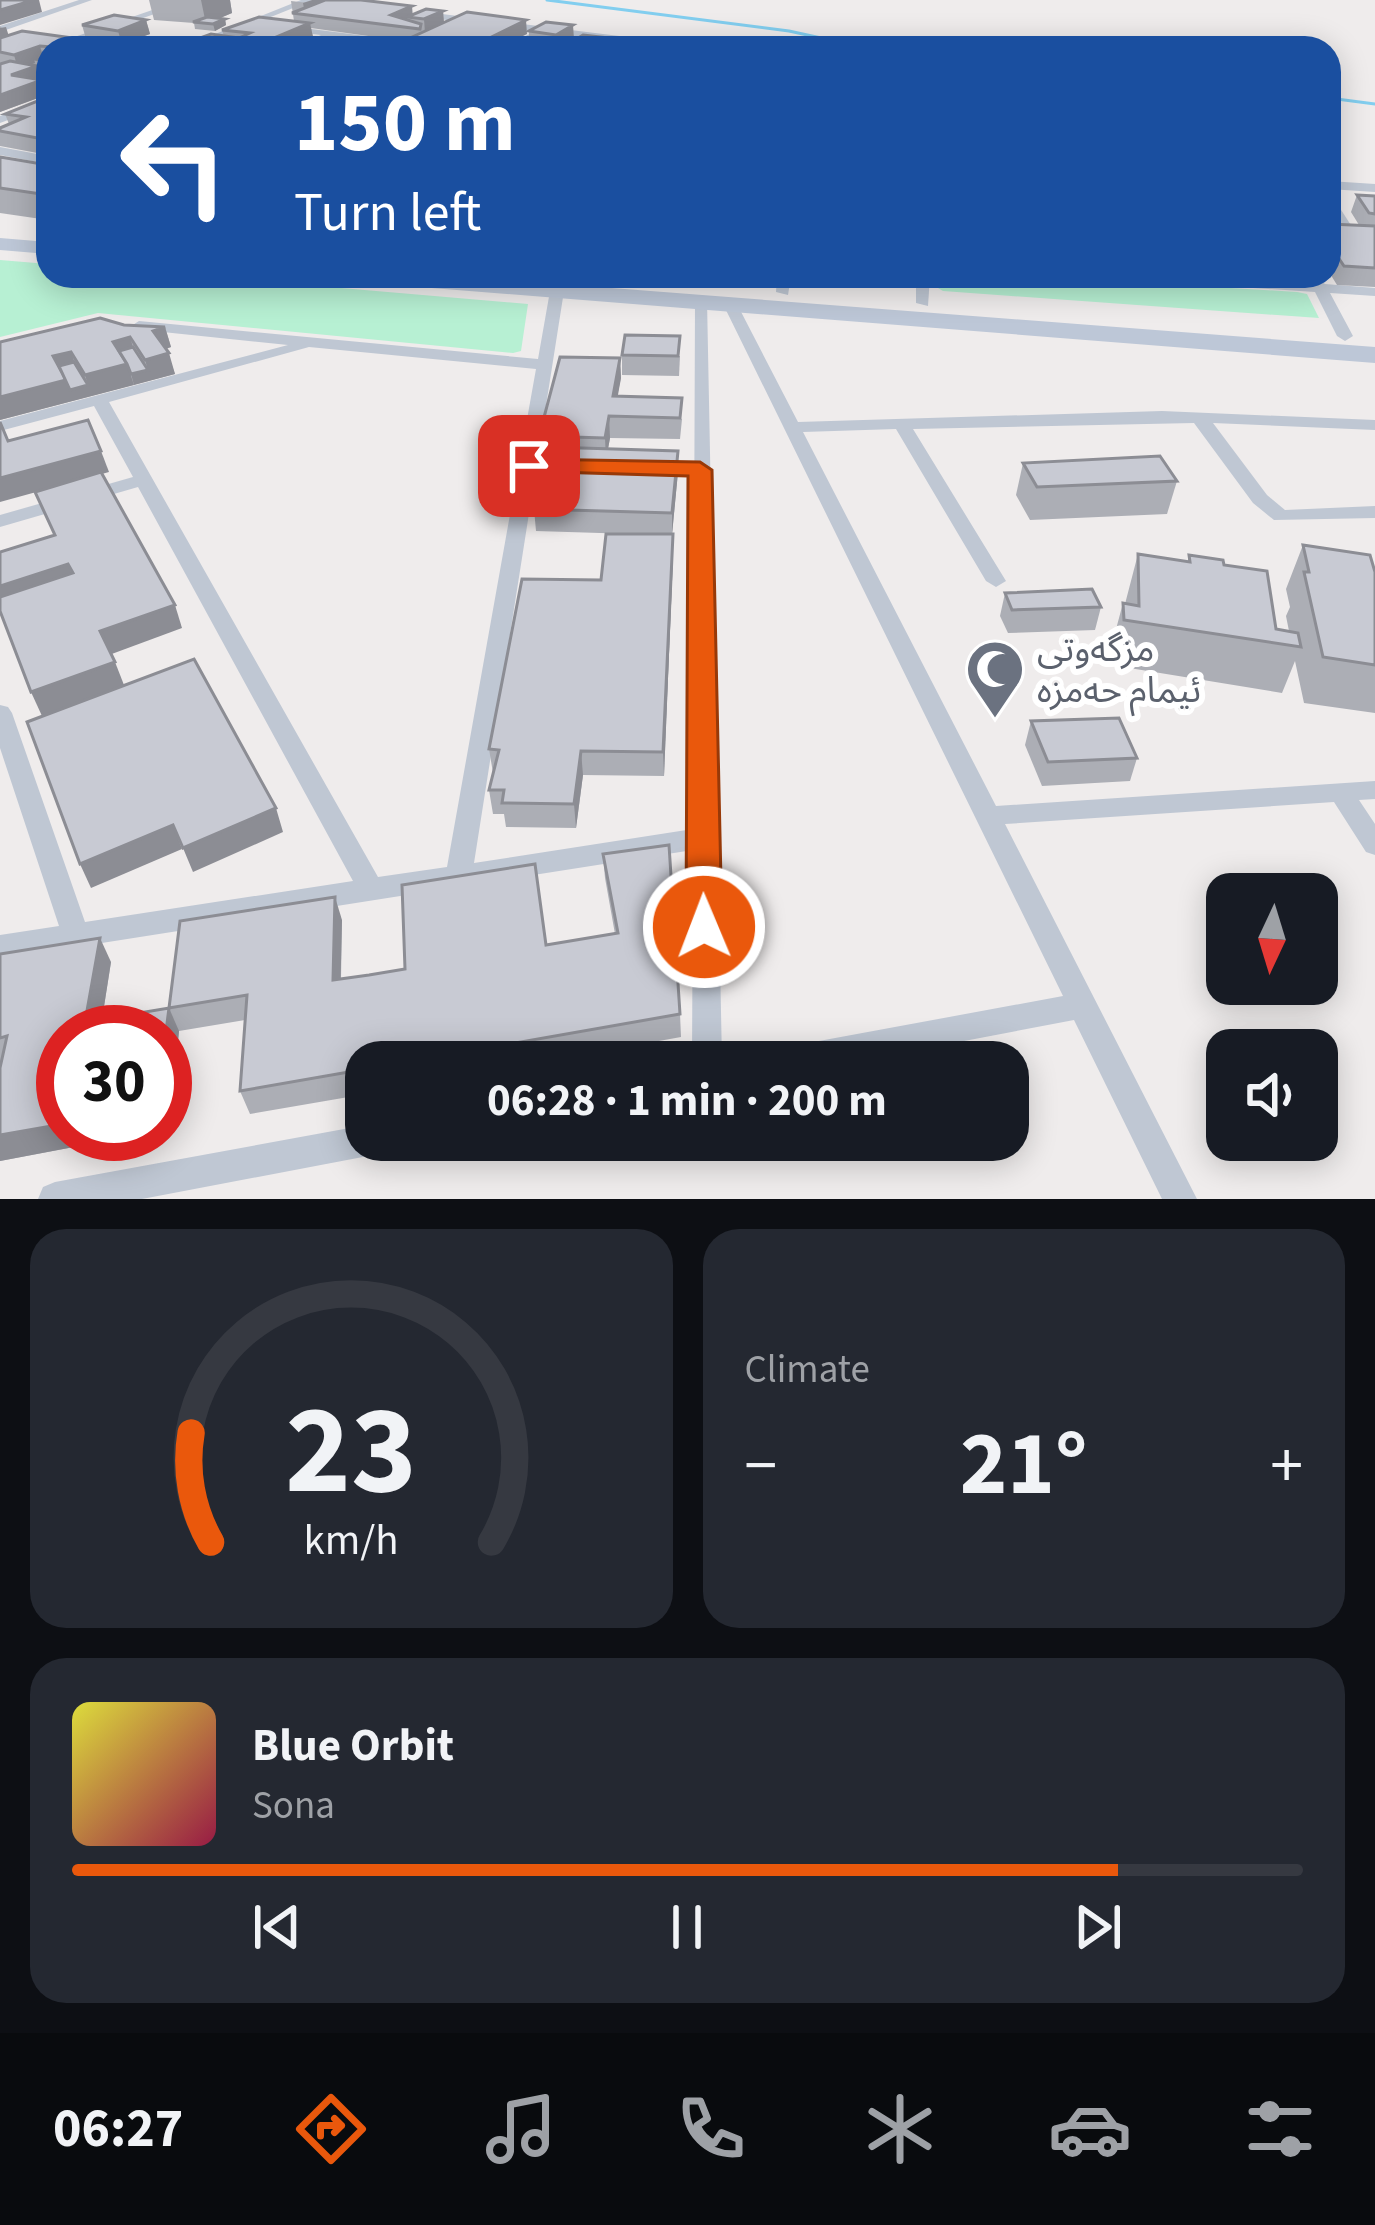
<!DOCTYPE html>
<meta charset="utf-8">
<style>
:root{--surface:#171b24;--page:#242831;--text:#f1f3f6;--muted:#9ea1a6;--line:#363941;--accent:#ea580c}
body{margin:0;font-family:"Source Sans 3","Noto Sans Arabic",sans-serif;background:var(--page);color:var(--text);height:100vh;display:flex;flex-direction:column;font-size:45px;white-space:nowrap}
*{box-sizing:border-box;margin:0}
p{font-size:39px;color:var(--muted)}
.icon{flex:none;width:66px;height:66px;fill:none;stroke:currentColor;stroke-width:2;stroke-linecap:round;stroke-linejoin:round}
.map{position:relative;height:1199px;overflow:hidden}
.panel{display:flex;flex-direction:column;gap:30px;padding:30px;background:#0d0f14;flex:1}
.panel>*{flex:none}
.hud{position:absolute;left:36px;top:36px;width:1305px;height:252px;border-radius:36px;box-shadow:0 6px 30px #0003;background:#1a4fa0;color:#fff;overflow:hidden}
.needle{width:78px;rotate:184deg}
.controls{position:absolute;left:1206px;top:873px;display:grid;gap:24px}
.controls a{display:grid;place-items:center;width:132px;height:132px;border-radius:24px;background:var(--surface);box-shadow:0 6px 30px #0003;font-size:60px}
.speed{position:absolute;left:36px;top:1005px;display:flex;gap:24px;font-size:60px;font-weight:700;text-align:center}
.speed>*{display:grid;place-content:center;width:156px;height:156px;border-radius:50%;background:var(--surface);box-shadow:0 6px 30px #0003;line-height:1}
.speed .limit{border:18px solid #d22;background:#fff;color:#111}
.pin{position:absolute;display:grid;place-items:center;width:102px;height:102px;color:#fff;margin:-51px;border-radius:24px;box-shadow:0 6px 18px #0006}
.me{position:absolute;width:132px;margin:-66px;rotate:359deg;stroke-linejoin:round;filter:drop-shadow(0 0 9px #0008)}
.turn{display:flex;align-items:center;gap:42px;height:252px;padding:0 60px;font-size:54px}
.turn .icon{width:156px;height:156px;stroke-width:2.5}
.turn b{display:block;font-size:84px;line-height:102px}
.big{font-size:90px;font-weight:700;line-height:1.1}
.panel .card{flex:1;display:flex;flex-direction:column;justify-content:center;gap:18px;min-width:0;padding:0 42px;border-radius:36px;background:var(--page)}
.panel .dial{align-items:center;gap:0}
.dial svg{height:312px;overflow:visible;fill:none;stroke:var(--line);stroke-width:7;stroke-linecap:round;text-anchor:middle}
.dial text{fill:var(--text);stroke:none}
.song{display:flex;align-items:center;gap:36px}
.cover{width:144px;height:144px;border-radius:18px;background:linear-gradient(135deg,hsl(60 70% 55%),hsl(340 70% 35%))}
.played{height:12px;border-radius:6px;background:linear-gradient(90deg,var(--accent) 85%,var(--line) 85%)}
.keys{display:flex;justify-content:space-around;direction:ltr}
.heat{display:flex;justify-content:space-between;align-items:center;font-size:66px;direction:ltr}
.panel .tiles{flex:1;display:grid;gap:30px;grid-template-columns:1fr 1fr}
.card:last-child{grid-column:span 2}
.trip{position:absolute;left:345px;top:1041px;width:684px;height:120px;border-radius:36px;background:var(--surface);box-shadow:0 6px 30px #0003;font-weight:700;line-height:120px;text-align:center}
.dock{display:flex;height:192px;justify-content:space-around;align-items:center;background:#090b0e;color:var(--muted)}
.dock .icon{width:84px;height:84px}
.dock .on{color:var(--accent)}
.dock b{font-size:54px;color:var(--text)}
.map>svg:first-child{display:block}
.green{fill:#b7f0d3}
.lines{fill:none;stroke-linecap:round;stroke-linejoin:round}
.stream{stroke:#82ceef;stroke-width:3}
.street{fill:#bfc7d3;fill-rule:evenodd}
.secondary{fill:#bdc7d7;fill-rule:evenodd}
.wall{fill:#acaeb5}
.shaded-wall{fill:#8c8d94}
.building{fill:#c8cad3;stroke:#8c8d94;stroke-width:3}
.route{fill:#ea580c;stroke:#983908;stroke-width:3}
.labels{text-anchor:middle;stroke-width:12;stroke-linejoin:round;paint-order:stroke}
.worship-label{font-size:36px;fill:#5b616d;stroke:#fff;text-anchor:start}
</style>
<div class="map">
<svg width="1375" height="1199" viewBox="0 0 1375 1199">
<rect width="100%" height="100%" fill="#efecec"/>
<g class="green">
<path d="M0 260 48 264V276H203L528 304 521 351 513 353 98 313 0 337Z"/>
<path d="M937 276H1032L1297 292 1307 294 1319 318 943 291 938 288Z"/>
</g>
<g class="lines">
<g class="stream">
<path d="M547 0 789 31 867 48"/>
<path d="M1329 98 1375 104"/>
</g>
<g class="street">
<path d="M79 0H92L0 32V26Z"/>
<path d="M181 0H194L81 40 120 48H97L63 41Z"/>
<path d="M301 0H313L194 48H180Z"/>
<path d="M418 11 692 45 697 48H669L547 33 516 48H504L535 31 415 16Z"/>
<path d="M280 25 413 42 418 45 413 48 333 37 307 48H294L321 35 283 30Z"/>
<path d="M0 68 48 75V81L0 74Z"/>
<path d="M48 98V105L0 123V116Z"/>
<path d="M0 147 48 156V164L0 155Z"/>
<path d="M1329 181 1375 184V192L1329 189Z"/>
<path d="M1329 198 1334 199 1356 233 1354 236 1342 233 1329 212Z"/>
<path d="M777 276H791L788 295 776 292Z"/>
<path d="M916 276H930L928 306 916 303Z"/>
<path d="M1125 276H1198L1310 283 1317 278 1325 284 1375 288V296L1330 293 1353 336 1345 341 1337 336 1315 292 1132 280Z"/>
<path d="M557 287 564 291 474 863 693 829 695 303 707 300 722 1062H692L693 850 0 959V935L59 926 0 748V705L8 707 12 713 85 922 353 881 138 487 0 527V515L133 477 94 406 0 431V421L288 345 134 329 131 326 139 321 538 359 550 291ZM309 347 536 369 447 867 378 877 109 402Z"/>
<path d="M731 302 738 306 798 422 1162 411 1375 420V430L1213 423 1267 495 1285 510 1375 506V518L1274 520 1253 503 1194 423 913 429 1006 581 996 587 986 581 896 429 803 432 996 806 1375 781V799L1359 800 1375 824V855L1366 852 1334 802 1005 824 1197 1199H1162L1074 1020 854 1062H766L770 1052 781 1048 1063 996 724 306Z"/>
<path d="M366 1125V1140H384L379 1151 368 1156 142 1199H38L43 1187 55 1182Z"/>
</g>
<g class="secondary">
<path d="M0 238 48 242V254L0 250Z"/>
<path d="M358 276H456L1375 347V363L369 283Z"/>
</g>
</g>
<g class="wall">
<path d="M149 0H230L232 13 220 18 225 19 226 25 215 31 195 29 194 23 154 20Z"/>
<path d="M291 1 413 15 443 11 444 22 527 34 404 41 311 28 313 37 287 48H173L224 36 222 30 294 21Z"/>
<path d="M146 20 150 34 122 44 86 39 82 25Z"/>
<path d="M546 22 574 39 568 43 635 41V48H512L529 38V31Z"/>
<path d="M0 26 9 35 87 40 89 48H48V75L40 74 46 95 0 112Z"/>
<path d="M48 101V155L0 146V128L9 124 5 114Z"/>
<path d="M0 157 48 165V220L0 213Z"/>
<path d="M1357 195 1375 196V287L1337 285 1329 272V224L1359 225 1351 212Z"/>
<path d="M1218 276H1307L1305 281Z"/>
<path d="M124 325 165 327 171 347 166 349 175 374 0 420V342Z"/>
<path d="M622 355 680 356 679 376 622 375Z"/>
<path d="M620 358 621 378 617 396 682 419 680 439 610 438 608 449 678 472 672 534 673 557 664 776 583 775 576 828 506 827 504 814H493L489 790 493 773 489 749 632 534 536 531 534 509 547 458 541 457 539 436Z"/>
<path d="M1023 463 1177 481 1167 514 1030 520 1016 495Z"/>
<path d="M1303 545 1375 572V713L1304 703 1295 661 1282 693 1111 665V648L1123 603 1125 604 1138 554 1188 561 1189 555 1224 565 1276 629 1289 631 1286 616 1290 607 1286 589Z"/>
<path d="M1005 593 1101 607 1095 630 1008 633 1000 616Z"/>
<path d="M1031 721 1137 758 1130 781 1042 786 1025 745Z"/>
<path d="M603 854 680 1014 681 1037 543 1062H366V1094L250 1114 240 1091 245 1020 179 1031 169 1129 0 1161V954L111 962 102 1019 169 1008 342 920 341 979 615 934 605 878Z"/>
</g>
<g class="shaded-wall">
<path d="M34 0H39L42 12 0 25V10Z"/>
<path d="M201 0H230L232 13 206 24Z"/>
<path d="M312 0H327L305 14 303 3Z"/>
<path d="M412 6 413 18 407 17 408 22 391 15Z"/>
<path d="M443 11 444 24 425 33 424 19Z"/>
<path d="M225 19 226 25 215 31 213 24Z"/>
<path d="M146 20 150 34 122 44 118 31Z"/>
<path d="M526 20 527 34 499 48H469Z"/>
<path d="M310 23 313 37 287 48H250Z"/>
<path d="M573 25 574 39 557 48 556 35Z"/>
<path d="M6 27 10 40 0 44V28Z"/>
<path d="M87 40 89 48H65Z"/>
<path d="M40 46 44 60 34 59 35 63 18 69 14 55Z"/>
<path d="M37 66 46 95 0 112V95L11 75Z"/>
<path d="M165 327 171 347 159 351 153 331Z"/>
<path d="M130 337 136 357 122 361 113 342Z"/>
<path d="M71 352 78 372 62 376 53 356Z"/>
<path d="M169 353 175 374 134 385 131 374 148 370 145 360Z"/>
<path d="M620 358 621 378 614 417 613 396Z"/>
<path d="M127 364 134 385 0 420V397L66 380 88 385 85 375Z"/>
<path d="M609 416 610 438 606 459 605 438Z"/>
<path d="M101 451 109 472 0 502V478Z"/>
<path d="M678 451V472L672 535V513Z"/>
<path d="M673 534V557L664 776 663 752Z"/>
<path d="M68 564 77 587 0 608V586Z"/>
<path d="M175 605 182 628 109 655 100 631Z"/>
<path d="M115 662 124 685 42 716 31 692Z"/>
<path d="M581 751 583 775 576 828 574 804Z"/>
<path d="M276 808 283 832 193 872 183 848Z"/>
<path d="M173 825 182 849 91 888 80 864Z"/>
<path d="M335 897 342 920 340 1004 333 980Z"/>
<path d="M100 938 111 962 100 1032 85 1022Z"/>
<path d="M169 1008 179 1031 169 1129 165 1130V1039Z"/>
<path d="M63 1124V1134H142L0 1161V1135Z"/>
</g>
<g class="building">
<path d="M0 0H34L0 10Z"/>
<path d="M325 0H361L412 6 391 15 421 24 420 29 292 13Z"/>
<path d="M426 9 443 11 424 19 407 17Z"/>
<path d="M467 12 526 20 469 48H388Z"/>
<path d="M114 15 146 20 118 31 82 25Z"/>
<path d="M207 17 225 19 213 24 193 22Z"/>
<path d="M259 17 310 23 250 48H173L211 34 239 38 250 33 222 30Z"/>
<path d="M546 22 573 25 556 35 529 31Z"/>
<path d="M22 31 87 40 65 48 40 46 14 55 0 52V38Z"/>
<path d="M583 35 635 41 623 48 582 45 576 48H512L529 38 570 43Z"/>
<path d="M648 42 691 48H638Z"/>
<path d="M48 54V61L34 59Z"/>
<path d="M10 61 37 66 11 75 42 80 0 95V64Z"/>
<path d="M40 100 48 101V140L0 131V128L26 117 5 114Z"/>
<path d="M0 157 48 165V195L0 188Z"/>
<path d="M1357 195 1375 196V214L1369 213Z"/>
<path d="M1329 224 1375 226V268L1344 266 1329 244Z"/>
<path d="M100 318 124 325 165 327 153 331 169 353 145 360 130 337 113 342 127 364 85 375 71 352 53 356 66 380 0 397V342Z"/>
<path d="M625 335 680 336 678 356 622 355Z"/>
<path d="M133 347 148 370 131 374 127 364 119 351Z"/>
<path d="M560 357 620 358 613 396 682 398 680 418 609 416 605 438 539 436Z"/>
<path d="M74 362 88 385 70 390 59 366Z"/>
<path d="M88 420 101 451 0 478V422L8 441Z"/>
<path d="M549 447 678 451 672 513 534 509Z"/>
<path d="M1160 456 1177 481 1037 487 1023 463Z"/>
<path d="M101 472 175 605 100 631 115 662 31 692 0 611V597L73 573 68 564 0 586V552L55 535 35 492Z"/>
<path d="M606 534H673L663 752 581 751 574 804 502 803 504 790H489L499 750 489 749 522 579 601 580Z"/>
<path d="M1303 545 1370 555 1375 572V665L1323 657 1304 572H1309Z"/>
<path d="M1138 554 1190 562 1189 555 1223 560 1224 565 1267 571 1276 629 1298 633 1301 647 1124 620 1123 603 1139 606Z"/>
<path d="M1092 589 1101 607 1012 610 1005 593Z"/>
<path d="M194 659 276 808 183 848 173 825 80 864 27 722Z"/>
<path d="M1119 718 1137 758 1048 762 1031 721Z"/>
<path d="M669 845 680 1014 407 1062H366V1069L240 1091 247 995 169 1008 180 921 335 897 333 980 369 975 405 969 402 885 535 864 546 945 618 933 603 854Z"/>
<path d="M100 938 85 1022 169 1008 165 1039V1032H63V1124L0 1135V1068L7 1036 0 1038V954Z"/>
</g>
<path class="route" d="M529 459 700 462 712 470 722 927 717 938 704 942 691 938 686 927 688 476 521 471V461Z"/>
<defs>
<g id="mosque-pin" transform="scale(3)"><path d="M0 17L-7.5 6A9.5 9.5 0 1 1 7.5 6Z" fill="#6b7280" stroke="#fff"/><path d="M3.5-4.9A6 6 0 1 0 3.5 4.9A5 5 0 1 1 3.5-4.9Z" fill="#fff"/></g>
</defs>
<g fill-rule="evenodd">
<use href="#mosque-pin" x="995" y="669"/>
</g>
<g class="labels">
<g class="worship-label">
<text x="1037" y="661">مزگەوتی<tspan x="1037" dy="41">ئیمام حەمزە</tspan></text>
</g>
</g>
</svg>
<div class="controls">
<a><svg class="needle" viewBox="-14 -14 28 28"><path d="M0-13l5 13h-10z" fill="#e53935"/><path d="M0 13l5-13h-10z" fill="#9ea1a6"/></svg></a>
<a><svg class="icon" aria-label="sound" viewBox="0 0 24 24"><path d="M4 9h4l5-4v14l-5-4H4zM17 9q2 3 0 6"/></svg></a>
</div>
<div class="speed"><div class="limit">30</div></div>
<div class="pin" style="left:529px;top:466px;background:#d93025"><svg class="icon" aria-label="arrive" viewBox="0 0 24 24"><path d="M6 21V4h12l-3 4 3 4H6"/></svg></div>
<svg class="me" style="left:704px;top:927px" viewBox="-20 -20 40 40"><circle r="17" fill="#ea580c" stroke="#fff" stroke-width="3"/><path d="M0-11L8 9 0 5-8 9z" fill="#fff"/></svg>
<div class="trip">06:28 · 1 min · 200 m</div>
<div class="hud">
<div class="turn"><svg class="icon" aria-label="left" viewBox="0 0 24 24"><path d="M17 20v-9H6M10 6l-5 5 5 5"/></svg><div><b>150 m</b>Turn left</div></div>
</div>
</div>
<section class="panel">
<div class="tiles">
<div class="card dial"><svg viewBox="0 0 100 80">
<path d="M14 69A42 42 0 1 1 86 69"/>
<path d="M14 69A42 42 0 0 1 9 41" stroke="#ea580c"/>
<text x="50" y="56" font-size="32" font-weight="700">23</text>
<text x="50" y="72" font-size="11">km/h</text>
</svg></div>
<div class="card"><p>Climate</p>
<div class="heat"><a>−</a><b class="big">21°</b><a>+</a></div>
</div>
<div class="card">
<div class="song"><i class="cover"></i><div><b>Blue Orbit</b><p>Sona</p></div></div>
<div class="played"></div>
<div class="keys"><svg class="icon" aria-label="previous" viewBox="0 0 24 24"><path d="M18 5L8 12l10 7zM5 5v14"/></svg><svg class="icon" aria-label="pause" viewBox="0 0 24 24"><path d="M8 5v14M16 5v14"/></svg><svg class="icon" aria-label="next" viewBox="0 0 24 24"><path d="M6 5l10 7-10 7zM19 5v14"/></svg></div>
</div>
</div>
</section>
<nav class="dock">
<b>06:27</b>
<svg class="icon on" aria-label="directions" viewBox="0 0 24 24"><path d="M12 3l9 9-9 9-9-9zM9 14v-3h6M13 9l2 2-2 2"/></svg>
<svg class="icon" aria-label="music" viewBox="0 0 24 24"><path d="M9 18V5l10-2v13"/><circle cx="6" cy="18" r="3"/><circle cx="16" cy="16" r="3"/></svg>
<svg class="icon" aria-label="phone" viewBox="0 0 24 24"><path d="M5 4h4l2 5-3 2q2 4 5 5l2-3 5 2v4C11 20 4 13 5 4z"/></svg>
<svg class="icon" aria-label="climate" viewBox="0 0 24 24"><path d="M12 3v18M4 7l16 10M4 17L20 7"/></svg>
<svg class="icon" aria-label="car" viewBox="0 0 24 24"><path d="M5 17H2v-5l4-1 3-4h7l3 4 3 1v5h-3M9 17h6M6 11h13"/><circle cx="7" cy="17" r="2"/><circle cx="17" cy="17" r="2"/></svg>
<svg class="icon" aria-label="filters" viewBox="0 0 24 24"><path d="M4 7h16M4 17h16"/><circle cx="9" cy="7" r="2"/><circle cx="15" cy="17" r="2"/></svg>
</nav>
